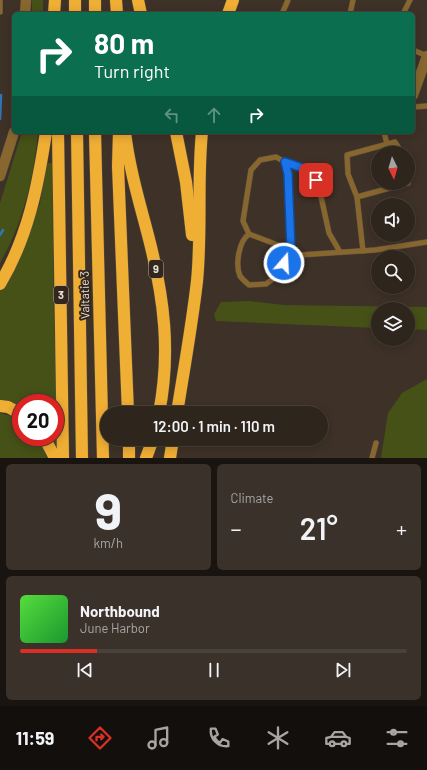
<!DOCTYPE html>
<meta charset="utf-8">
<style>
:root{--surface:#2e251d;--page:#3a312a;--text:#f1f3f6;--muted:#a7a5a4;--line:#49423b;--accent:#d93025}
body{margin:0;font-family:Barlow,sans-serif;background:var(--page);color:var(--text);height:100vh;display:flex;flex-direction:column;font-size:15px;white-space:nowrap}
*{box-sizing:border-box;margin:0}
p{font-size:13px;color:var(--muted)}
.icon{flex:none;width:22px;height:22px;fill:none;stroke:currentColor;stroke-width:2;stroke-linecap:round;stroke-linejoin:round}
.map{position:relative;height:458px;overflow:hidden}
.sheet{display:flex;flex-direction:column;gap:6px;padding:6px;background:#191410;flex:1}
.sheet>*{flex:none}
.top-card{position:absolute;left:12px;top:12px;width:403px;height:122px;border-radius:6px;box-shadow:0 2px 10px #0003,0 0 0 1px var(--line);background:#0b6e4f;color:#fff;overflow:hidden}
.needle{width:26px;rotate:175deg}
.controls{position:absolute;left:371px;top:146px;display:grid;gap:8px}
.controls a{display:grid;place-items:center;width:44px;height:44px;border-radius:50%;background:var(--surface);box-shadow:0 2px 10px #0003,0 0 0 1px var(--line);font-size:20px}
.speed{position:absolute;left:12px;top:394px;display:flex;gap:8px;font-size:20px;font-weight:700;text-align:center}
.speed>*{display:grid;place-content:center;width:52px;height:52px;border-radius:50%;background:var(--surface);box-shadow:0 2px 10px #0003,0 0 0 1px var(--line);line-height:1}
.speed .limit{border:6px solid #d22;background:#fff;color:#111}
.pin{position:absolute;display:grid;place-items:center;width:34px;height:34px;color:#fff;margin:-17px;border-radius:8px;box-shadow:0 2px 6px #0006}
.me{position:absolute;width:44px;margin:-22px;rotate:19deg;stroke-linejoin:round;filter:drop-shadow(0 0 3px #0008)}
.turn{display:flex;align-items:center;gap:14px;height:84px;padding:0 16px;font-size:18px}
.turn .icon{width:52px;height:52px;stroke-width:2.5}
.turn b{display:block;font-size:28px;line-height:34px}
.lanes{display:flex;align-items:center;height:38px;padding:0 16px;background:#0003;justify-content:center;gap:20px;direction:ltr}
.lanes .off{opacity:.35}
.big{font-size:30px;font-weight:600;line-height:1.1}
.sheet .card{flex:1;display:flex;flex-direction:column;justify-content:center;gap:6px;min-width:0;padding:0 14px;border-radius:6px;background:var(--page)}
.sheet .dial{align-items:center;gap:0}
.dial b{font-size:52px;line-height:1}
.song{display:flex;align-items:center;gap:12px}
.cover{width:48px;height:48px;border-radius:6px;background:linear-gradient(135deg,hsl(110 70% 55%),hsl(130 70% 35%))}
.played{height:4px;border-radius:2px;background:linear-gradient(90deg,var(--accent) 20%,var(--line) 20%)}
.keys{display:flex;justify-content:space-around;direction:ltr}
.heat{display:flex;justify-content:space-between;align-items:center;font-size:22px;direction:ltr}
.sheet .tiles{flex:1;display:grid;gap:6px;grid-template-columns:1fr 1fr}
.card:last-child{grid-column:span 2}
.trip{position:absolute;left:100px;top:406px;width:228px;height:40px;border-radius:20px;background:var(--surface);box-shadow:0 2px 10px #0003,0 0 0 1px var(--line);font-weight:600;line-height:40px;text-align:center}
.tab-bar{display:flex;height:64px;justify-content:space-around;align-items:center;background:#120f0c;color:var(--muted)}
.tab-bar .icon{width:28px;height:28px}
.tab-bar .current{color:var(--accent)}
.tab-bar b{font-size:18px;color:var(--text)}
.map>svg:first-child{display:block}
.green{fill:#455116}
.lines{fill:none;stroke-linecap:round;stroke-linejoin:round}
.stream{stroke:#2c76b9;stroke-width:2.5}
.service-casing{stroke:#594d43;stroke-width:6}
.minor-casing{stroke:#594d43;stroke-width:11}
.motorway-casing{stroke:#594d43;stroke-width:13}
.service{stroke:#88672f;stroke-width:5}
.minor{stroke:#88672f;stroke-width:10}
.motorway{stroke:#efae34;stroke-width:12}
.route-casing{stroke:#114b97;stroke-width:10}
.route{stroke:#1a73e8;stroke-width:7}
.labels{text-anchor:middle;stroke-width:4;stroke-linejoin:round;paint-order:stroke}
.shield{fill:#33271d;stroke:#b0a69f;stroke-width:1}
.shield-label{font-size:11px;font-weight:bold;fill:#e5ddd7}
.street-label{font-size:12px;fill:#e5ddd7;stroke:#33271d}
</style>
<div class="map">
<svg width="427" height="458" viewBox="0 0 427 458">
<rect width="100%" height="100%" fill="#3e3127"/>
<g class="green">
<rect x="32" y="0" width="11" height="14"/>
<path d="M22 132H38C34 177 23 223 0 263V203Z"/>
<path d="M46 163H52L54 321 58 449 51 437H55V403H21V408L0 401V290L22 250 40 203Z"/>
<path d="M249 301 284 305 427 307V330L408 329V309H378V328L216 321 214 314 221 302Z"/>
<path d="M427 379V458H381L388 413 402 393Z"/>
<path d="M0 413 21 419V437H38L47 458H0Z"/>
</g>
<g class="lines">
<g class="stream">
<path d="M0 119 1 95"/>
<path d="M0 235 3 230"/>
</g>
<g class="service-casing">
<g id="service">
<path d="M0 12V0"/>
<path d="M282 14 288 0"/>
<path d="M350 14 353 0"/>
<path d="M403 14 410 0"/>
<path d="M413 50 427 56"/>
<path d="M413 107 427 106"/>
<path d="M384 132 387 144"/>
<path d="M402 153 395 142 347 155 348 174 357 197 408 183"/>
<path d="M285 162 308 170 316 180 320 192 329 233 340 252"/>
<path d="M357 197 363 251"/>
<path d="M249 234C239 241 235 264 240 276 242 279 247 283 249 285L266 284 277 276 291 250 288 174 285 162 276 157 260 160 251 170 243 221 249 234 291 250 300 255 375 250 427 242"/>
<path d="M372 458 376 443"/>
</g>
</g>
<g class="minor-casing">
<g id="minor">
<path d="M25 14 26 0"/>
<path d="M413 95 427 56"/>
<path d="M0 176 14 132"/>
</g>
</g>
<g class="motorway-casing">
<g id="motorway">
<path d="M75 0V14"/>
<path d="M116 0 117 14"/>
<path d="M138 0 141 14"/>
<path d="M54 14 55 0"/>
<path d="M95 14V0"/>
<path d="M228 14 233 0"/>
<path d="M58 132 63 458"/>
<path d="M77 132 82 458"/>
<path d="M95 132 103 458"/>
<path d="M119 132 118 166 128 413"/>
<path d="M125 132C129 168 140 204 149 239 164 298 171 352 159 413"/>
<path d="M176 132 186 182 192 235"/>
<path d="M0 284C28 237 38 186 46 132"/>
<path d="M0 406 8 407 21 414"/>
<path d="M177 413C184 369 192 325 197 281 202 231 197 181 202 132"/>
<path d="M44 437 55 458"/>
<path d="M129 439V458"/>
<path d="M146 458 153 439"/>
<path d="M170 458 173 439"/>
</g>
</g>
<use href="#service" class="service"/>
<use href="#minor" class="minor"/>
<use href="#motorway" class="motorway"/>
</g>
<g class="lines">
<g class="route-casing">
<path id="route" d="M284 263 291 250 288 174 285 162 308 170 316 180"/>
</g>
<use href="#route" class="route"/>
</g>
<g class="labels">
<g class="shield">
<rect x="149" y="260" width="14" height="18" rx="3"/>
<rect x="54" y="286" width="14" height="18" rx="3"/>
</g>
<g class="shield-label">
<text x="156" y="273">9</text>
<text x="61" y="299">3</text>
</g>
<g class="street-label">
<text transform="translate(85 295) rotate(-91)" y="4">Valtatie 3</text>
</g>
</g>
</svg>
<div class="controls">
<a><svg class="needle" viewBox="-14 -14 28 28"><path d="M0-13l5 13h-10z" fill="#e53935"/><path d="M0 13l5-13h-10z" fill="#a7a5a4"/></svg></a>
<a><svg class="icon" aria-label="sound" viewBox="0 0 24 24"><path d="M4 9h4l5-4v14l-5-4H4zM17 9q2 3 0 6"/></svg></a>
<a><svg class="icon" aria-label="search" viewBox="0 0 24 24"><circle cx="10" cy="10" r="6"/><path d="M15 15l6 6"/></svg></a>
<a><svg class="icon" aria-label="layers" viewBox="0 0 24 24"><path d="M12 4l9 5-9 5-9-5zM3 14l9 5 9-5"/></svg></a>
</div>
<div class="speed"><div class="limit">20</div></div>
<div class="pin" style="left:316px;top:180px;background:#d93025"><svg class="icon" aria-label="arrive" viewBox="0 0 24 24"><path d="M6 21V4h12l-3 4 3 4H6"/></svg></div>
<svg class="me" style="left:284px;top:263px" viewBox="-20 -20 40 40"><circle r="17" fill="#1a73e8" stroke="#fff" stroke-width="3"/><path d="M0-11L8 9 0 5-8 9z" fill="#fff"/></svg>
<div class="trip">12:00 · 1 min · 110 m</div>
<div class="top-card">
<div class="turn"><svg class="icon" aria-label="right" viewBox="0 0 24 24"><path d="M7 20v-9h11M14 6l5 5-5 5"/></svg><div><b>80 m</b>Turn right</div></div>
<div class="lanes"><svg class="icon off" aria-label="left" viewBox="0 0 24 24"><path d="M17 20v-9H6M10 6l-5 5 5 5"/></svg><svg class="icon off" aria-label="ahead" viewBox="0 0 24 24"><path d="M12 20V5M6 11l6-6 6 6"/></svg><svg class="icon" aria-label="right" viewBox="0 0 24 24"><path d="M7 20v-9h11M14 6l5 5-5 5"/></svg></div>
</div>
</div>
<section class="sheet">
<div class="tiles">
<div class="card dial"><b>9</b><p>km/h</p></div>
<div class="card"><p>Climate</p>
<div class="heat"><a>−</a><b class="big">21°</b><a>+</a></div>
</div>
<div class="card">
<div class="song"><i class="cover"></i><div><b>Northbound</b><p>June Harbor</p></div></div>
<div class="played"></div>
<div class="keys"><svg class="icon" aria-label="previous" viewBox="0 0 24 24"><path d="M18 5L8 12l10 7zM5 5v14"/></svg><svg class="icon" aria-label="pause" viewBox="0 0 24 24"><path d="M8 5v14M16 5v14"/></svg><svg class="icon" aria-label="next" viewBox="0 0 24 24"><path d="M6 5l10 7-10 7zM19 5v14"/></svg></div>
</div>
</div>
</section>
<nav class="tab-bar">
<b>11:59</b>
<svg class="icon current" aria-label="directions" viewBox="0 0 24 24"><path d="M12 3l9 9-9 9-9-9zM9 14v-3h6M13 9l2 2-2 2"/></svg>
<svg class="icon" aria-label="music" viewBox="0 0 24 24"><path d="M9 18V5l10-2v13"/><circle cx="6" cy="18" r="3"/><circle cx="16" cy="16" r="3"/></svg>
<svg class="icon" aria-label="phone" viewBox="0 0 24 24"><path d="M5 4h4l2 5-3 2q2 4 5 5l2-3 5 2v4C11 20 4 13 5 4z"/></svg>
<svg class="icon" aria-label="climate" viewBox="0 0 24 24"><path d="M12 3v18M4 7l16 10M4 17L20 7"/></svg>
<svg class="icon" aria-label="car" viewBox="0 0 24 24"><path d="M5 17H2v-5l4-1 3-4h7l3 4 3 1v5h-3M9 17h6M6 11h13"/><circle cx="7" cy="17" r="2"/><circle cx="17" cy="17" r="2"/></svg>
<svg class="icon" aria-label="filters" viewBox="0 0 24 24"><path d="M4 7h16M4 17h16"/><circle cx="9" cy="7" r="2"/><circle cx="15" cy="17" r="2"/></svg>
</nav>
